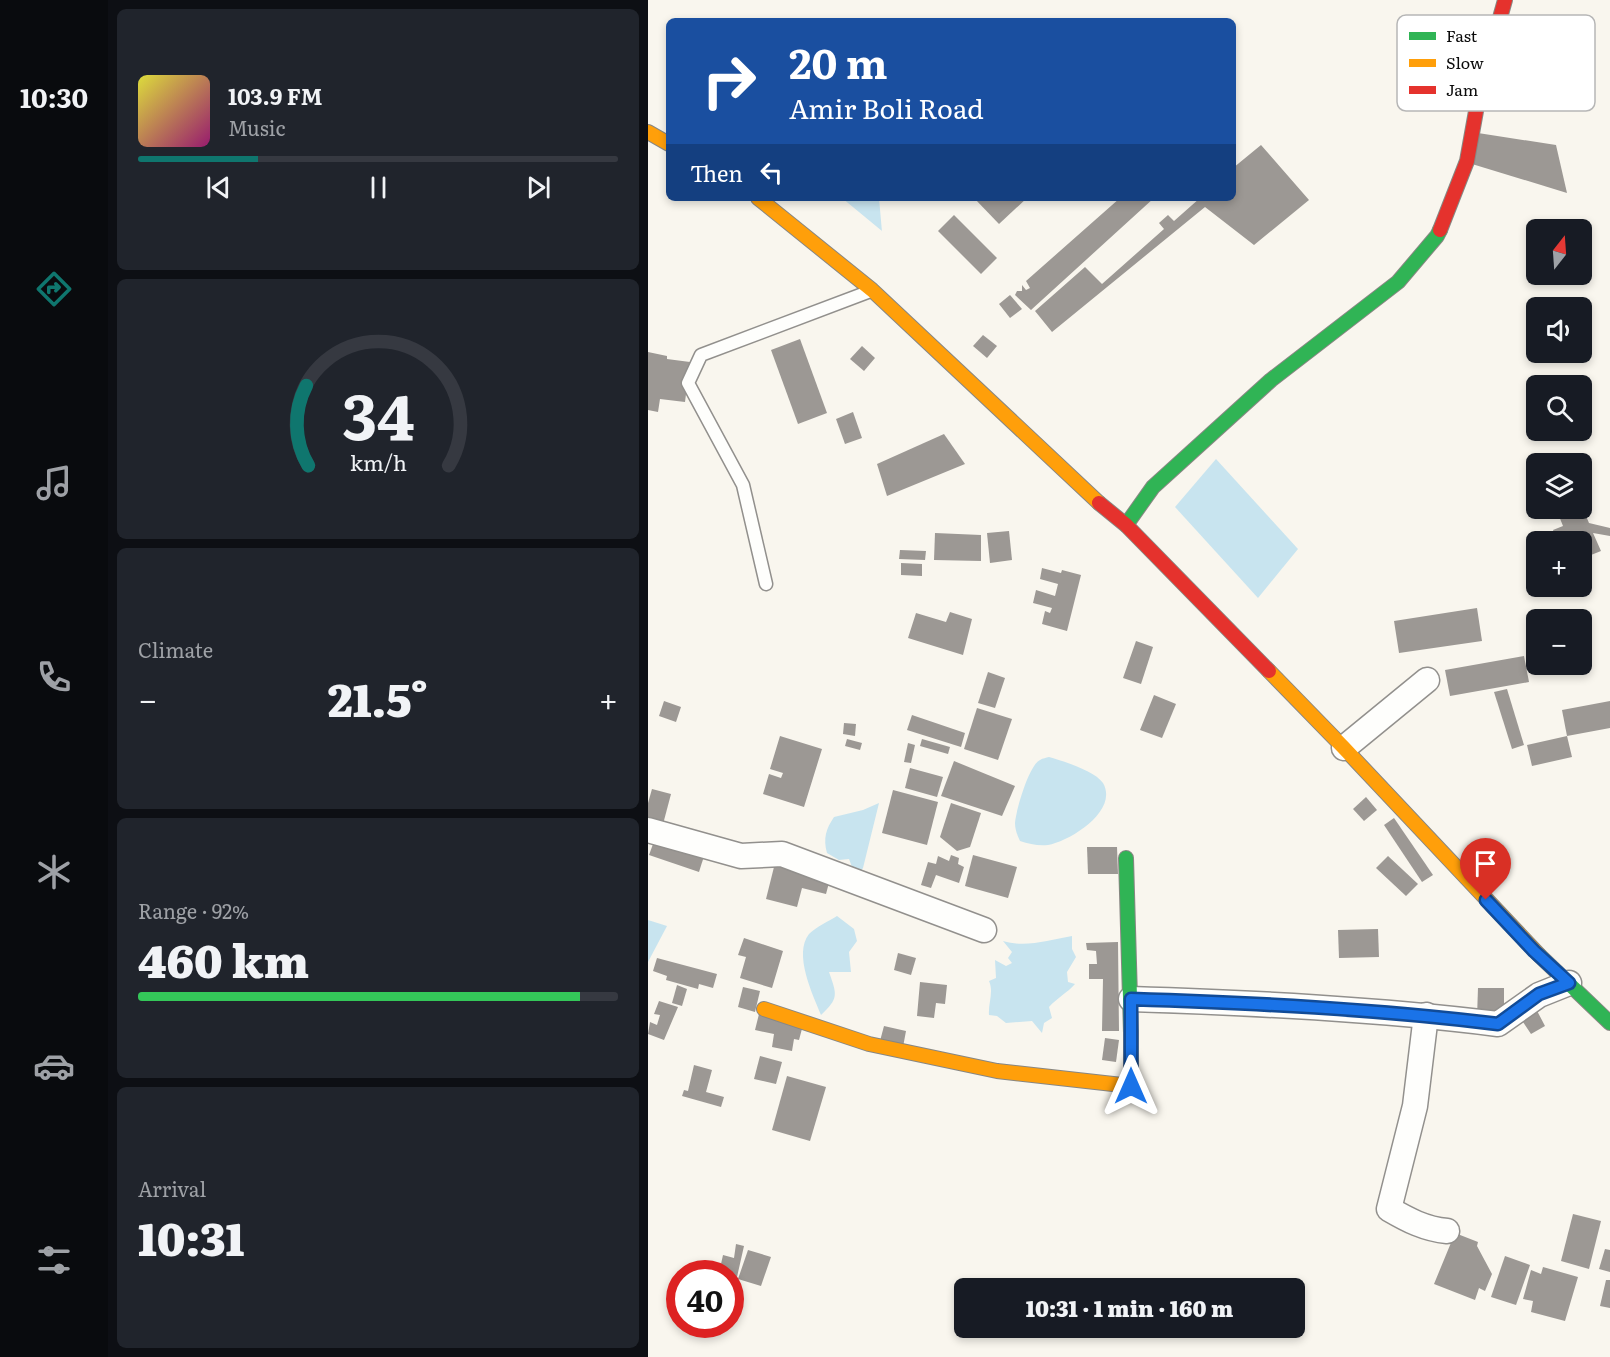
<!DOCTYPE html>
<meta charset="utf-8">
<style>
:root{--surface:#171b24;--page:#20242c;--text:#f1f3f6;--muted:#9ea1a6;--line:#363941;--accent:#0f766e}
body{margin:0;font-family:Literata,serif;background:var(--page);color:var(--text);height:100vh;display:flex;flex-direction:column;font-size:22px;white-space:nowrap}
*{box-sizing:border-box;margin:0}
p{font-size:20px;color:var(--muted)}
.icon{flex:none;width:33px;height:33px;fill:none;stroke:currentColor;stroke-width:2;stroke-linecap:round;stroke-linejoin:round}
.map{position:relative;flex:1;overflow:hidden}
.drawer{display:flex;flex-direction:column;gap:9px;padding:9px;background:#0d0f14;width:540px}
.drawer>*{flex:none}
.banner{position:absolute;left:18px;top:18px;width:570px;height:183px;border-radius:9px;box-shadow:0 3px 9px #0003;background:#1a4fa0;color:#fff;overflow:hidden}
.needle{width:39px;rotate:17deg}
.controls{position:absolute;left:878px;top:219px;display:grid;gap:12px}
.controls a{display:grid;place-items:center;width:66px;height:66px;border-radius:9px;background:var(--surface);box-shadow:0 3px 9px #0003;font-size:30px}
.speed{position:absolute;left:18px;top:1260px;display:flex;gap:12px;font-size:30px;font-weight:700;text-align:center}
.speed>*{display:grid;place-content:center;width:78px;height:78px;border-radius:50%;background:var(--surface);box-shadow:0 3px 9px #0003;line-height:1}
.speed .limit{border:9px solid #d22;background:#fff;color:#111}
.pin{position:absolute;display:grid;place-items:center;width:51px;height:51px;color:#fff;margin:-62px -26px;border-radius:50% 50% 50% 0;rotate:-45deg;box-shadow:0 0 6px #0007}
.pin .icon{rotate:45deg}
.me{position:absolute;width:66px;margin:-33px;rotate:0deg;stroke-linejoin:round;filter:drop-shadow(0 0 4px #0008)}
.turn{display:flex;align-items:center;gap:21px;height:126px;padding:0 24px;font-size:27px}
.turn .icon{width:78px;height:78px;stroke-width:2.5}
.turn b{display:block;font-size:42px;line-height:51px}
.then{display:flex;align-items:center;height:57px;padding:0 24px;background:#0003;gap:12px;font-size:22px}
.big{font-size:45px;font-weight:800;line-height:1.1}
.drawer .tile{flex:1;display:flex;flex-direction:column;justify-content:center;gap:9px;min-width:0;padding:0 21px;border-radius:9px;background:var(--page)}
.drawer .dial{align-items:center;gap:0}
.dial svg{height:156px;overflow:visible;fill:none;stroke:var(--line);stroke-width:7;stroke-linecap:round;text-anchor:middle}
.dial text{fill:var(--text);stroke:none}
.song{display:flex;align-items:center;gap:18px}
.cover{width:72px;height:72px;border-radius:9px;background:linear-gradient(135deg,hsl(60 70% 55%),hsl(320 70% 35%))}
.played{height:6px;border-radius:3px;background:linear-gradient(90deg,var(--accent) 25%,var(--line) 25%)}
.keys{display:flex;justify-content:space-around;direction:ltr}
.heat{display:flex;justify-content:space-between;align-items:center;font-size:33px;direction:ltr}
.charge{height:9px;border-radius:4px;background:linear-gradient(90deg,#34c759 92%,var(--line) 0)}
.trip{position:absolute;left:306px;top:1278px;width:351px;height:60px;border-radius:9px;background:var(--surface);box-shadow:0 3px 9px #0003;font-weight:800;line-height:60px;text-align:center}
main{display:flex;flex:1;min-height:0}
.tab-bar{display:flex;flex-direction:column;width:108px;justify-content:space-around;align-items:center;background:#090b0e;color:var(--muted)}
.tab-bar .icon{width:42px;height:42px}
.tab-bar .current{color:var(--accent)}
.tab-bar b{font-size:27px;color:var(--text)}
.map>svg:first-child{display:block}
.water{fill:#c8e4ef}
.building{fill:#9c9894}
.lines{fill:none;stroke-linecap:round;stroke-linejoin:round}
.lane-casing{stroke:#92908d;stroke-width:15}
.street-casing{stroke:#92908d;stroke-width:27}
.fast-casing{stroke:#888783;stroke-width:16}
.slow-casing{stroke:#888783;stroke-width:16}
.jam-casing{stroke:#888783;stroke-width:16}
.lane{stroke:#fefefc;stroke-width:12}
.street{stroke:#fefefc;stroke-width:24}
.fast{stroke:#30b455;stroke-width:14}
.slow{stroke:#ff9f0a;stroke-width:14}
.jam{stroke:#e5322d;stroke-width:14}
.route-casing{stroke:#114b97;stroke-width:15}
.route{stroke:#1a73e8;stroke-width:10}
.key{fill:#fff;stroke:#b6b6b6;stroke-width:1.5}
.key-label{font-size:16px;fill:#0a0a0a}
</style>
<main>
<nav class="tab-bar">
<b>10:30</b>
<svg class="icon current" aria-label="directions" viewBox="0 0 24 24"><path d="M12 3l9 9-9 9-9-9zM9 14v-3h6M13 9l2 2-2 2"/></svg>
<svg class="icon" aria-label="music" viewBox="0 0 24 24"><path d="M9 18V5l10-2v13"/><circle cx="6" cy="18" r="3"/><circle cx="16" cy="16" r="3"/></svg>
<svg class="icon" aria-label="phone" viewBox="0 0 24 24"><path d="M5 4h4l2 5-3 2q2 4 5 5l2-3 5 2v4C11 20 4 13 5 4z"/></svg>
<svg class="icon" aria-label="climate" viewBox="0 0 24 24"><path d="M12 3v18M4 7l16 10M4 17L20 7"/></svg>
<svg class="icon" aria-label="car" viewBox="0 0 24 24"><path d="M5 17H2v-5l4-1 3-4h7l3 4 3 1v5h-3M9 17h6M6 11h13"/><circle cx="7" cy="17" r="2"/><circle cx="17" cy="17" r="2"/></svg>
<svg class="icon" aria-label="filters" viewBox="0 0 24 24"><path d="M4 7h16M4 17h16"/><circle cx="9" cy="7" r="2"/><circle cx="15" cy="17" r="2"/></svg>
</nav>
<section class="drawer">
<div class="tile">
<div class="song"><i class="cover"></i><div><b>103.9 FM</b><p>Music</p></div></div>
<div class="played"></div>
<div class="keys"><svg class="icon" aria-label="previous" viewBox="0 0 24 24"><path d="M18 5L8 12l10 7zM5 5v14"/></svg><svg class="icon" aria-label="pause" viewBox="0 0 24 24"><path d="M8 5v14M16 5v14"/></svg><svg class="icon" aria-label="next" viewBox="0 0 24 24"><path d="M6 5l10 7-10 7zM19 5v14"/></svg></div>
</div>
<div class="tile dial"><svg viewBox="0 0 100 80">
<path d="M14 69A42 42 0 1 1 86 69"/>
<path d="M14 69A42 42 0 0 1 13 28" stroke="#0f766e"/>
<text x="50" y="56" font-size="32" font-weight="700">34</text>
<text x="50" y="72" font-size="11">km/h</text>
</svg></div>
<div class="tile"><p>Climate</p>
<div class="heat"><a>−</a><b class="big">21.5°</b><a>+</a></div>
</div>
<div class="tile"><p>Range · 92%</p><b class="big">460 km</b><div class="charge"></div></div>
<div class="tile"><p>Arrival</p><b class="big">10:31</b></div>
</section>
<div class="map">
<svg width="962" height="1357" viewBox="0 0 962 1357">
<rect width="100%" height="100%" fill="#f9f6ee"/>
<g class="water">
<path d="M194 198H231L234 232V231Z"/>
<path d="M568 459 650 549 610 598 527 507Z"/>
<path d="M401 757C415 761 447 771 455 783 471 811 422 841 400 845 390 846 381 844 372 841 369 835 367 829 367 823 368 810 381 765 392 760 395 758 398 758 401 757Z"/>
<path d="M231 803 215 868 212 872H206L201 859 191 860 179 853C175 838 178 829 186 817L215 810Z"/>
<path d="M189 916 206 929 209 941 201 952 203 972H181C189 995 191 998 173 1015 165 995 145 954 161 934 168 927 181 921 189 916Z"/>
<path d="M0 920 19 926 0 962Z"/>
<path d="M424 936V949L428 957 419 972 420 982 427 984C419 993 409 998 401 1007L404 1018 396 1023 394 1033 384 1021 358 1023 349 1016 341 1015C340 1003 346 992 341 981L348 978 347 960 358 966 364 963 360 958 364 952 355 941C378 948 400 940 424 936Z"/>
</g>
<g class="building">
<path d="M830 133 908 145 919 193 824 164Z"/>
<path d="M613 145 661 200 606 245 557 207 404 332 387 311 437 267 454 284 516 229 511 223 520 215 526 221 552 198H585V168Z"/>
<path d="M326 198H379L351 224Z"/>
<path d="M472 198H506L383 310 367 295 369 291H374V285L378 290 382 288 378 281Z"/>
<path d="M306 215 349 258 333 274 290 231Z"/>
<path d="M362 295 374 309 362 318 351 304Z"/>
<path d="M335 335 349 346 339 358 325 346Z"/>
<path d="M152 339 179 413 150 424 123 350Z"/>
<path d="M214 346 227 358 216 371 202 359Z"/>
<path d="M0 352 19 356V359L42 362 37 402 12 399 10 412 0 410Z"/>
<path d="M205 412 214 438 197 444 188 419Z"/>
<path d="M296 434 317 464 239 496 229 464Z"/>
<path d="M933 504 941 523 962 528V536L945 533 953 551 933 559V542H921L920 538 909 542 905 530 915 526 911 516 933 508Z"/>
<path d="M361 531 364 560 342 563 339 533Z"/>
<path d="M287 533 333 535V561L286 560Z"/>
<path d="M252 550 278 551 277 560 251 559Z"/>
<path d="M253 563 274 564V576L253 575Z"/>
<path d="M394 568 413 573 414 570 433 575 419 631 394 624 397 611 402 613 404 608 385 603 388 590 407 596 410 584 392 579Z"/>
<path d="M829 608 834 641 751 653 746 621Z"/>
<path d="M302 612 324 619 315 655 260 638 268 613 298 622Z"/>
<path d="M488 641 505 647 493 684 475 678Z"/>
<path d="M876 656 881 682 802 696 797 670Z"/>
<path d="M340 672 357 678 347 708 330 703Z"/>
<path d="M859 689 876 745 864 749 846 692Z"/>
<path d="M506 695 528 704 514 738 492 730Z"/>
<path d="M16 701 33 707 28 722 11 716Z"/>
<path d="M962 701V728L919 736 914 710Z"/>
<path d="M329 708 364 719 350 760 316 749Z"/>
<path d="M264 715 317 733 313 747 259 730Z"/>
<path d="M196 723 208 724 207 736 195 734Z"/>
<path d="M132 736 174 749 156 807 115 794 121 774 133 778 135 773 122 769Z"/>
<path d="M919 736 924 757 884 766 879 745Z"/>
<path d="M199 739 214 743 212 750 197 746Z"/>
<path d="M274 739 302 747 300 754 272 746Z"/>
<path d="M260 743 267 745 263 763 256 762Z"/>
<path d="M306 761 367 786 354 816 293 796Z"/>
<path d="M262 768 295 777 289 797 257 788Z"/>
<path d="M4 789 23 794 14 828 0 824V803Z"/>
<path d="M245 790 290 802 279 845 234 833Z"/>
<path d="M718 797 729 810 716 821 705 809Z"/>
<path d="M303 803 333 813 322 847 309 851 292 837Z"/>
<path d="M746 818 785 875 774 882 736 825Z"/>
<path d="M8 836 57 853 51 872 1 855Z"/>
<path d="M439 847H469L470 874H440Z"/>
<path d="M303 855 311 858 310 864 316 867 311 883 288 875 283 888 273 885 280 862 288 864 290 856 301 861Z"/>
<path d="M325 855 369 867 360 898 317 886Z"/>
<path d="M740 856 770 884 758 896 728 868Z"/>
<path d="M128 859 182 879 178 894 154 888 149 907 118 899Z"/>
<path d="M730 929 731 957 691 958 690 930Z"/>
<path d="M96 938 135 951 124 988 92 978 98 957 90 955Z"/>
<path d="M470 942 471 1031H454L455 979H441V964H449L448 951 439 950 438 943Z"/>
<path d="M250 953 268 958 263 975 246 970Z"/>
<path d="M9 958 69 974 65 988 51 984 50 989 18 980 19 976 5 971Z"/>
<path d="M272 982 299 985 297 1004 288 1003 286 1018 269 1016Z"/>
<path d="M29 985 39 989 34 1006 24 1003Z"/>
<path d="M95 987 112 991 107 1012 90 1007Z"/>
<path d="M830 988H856V1018L829 1017Z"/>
<path d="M11 1001 30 1007 16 1040 0 1034 2 1022 9 1025 12 1015 6 1014Z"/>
<path d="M886 1005 897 1026 883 1034 875 1022 871 1024 866 1016Z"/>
<path d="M111 1014 155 1025 151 1040 146 1039 144 1051 124 1047 126 1034 107 1030Z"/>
<path d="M236 1026 258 1031 255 1047 232 1041Z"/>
<path d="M457 1038 471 1040 468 1062 454 1060Z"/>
<path d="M112 1056 134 1062 128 1084 106 1079Z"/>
<path d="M46 1065 64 1070 58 1092 76 1097 73 1107 34 1096 36 1090 40 1091Z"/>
<path d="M139 1076 178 1087 162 1141 124 1130Z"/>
<path d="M925 1214 953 1221 941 1269 913 1261Z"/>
<path d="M807 1233 830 1242 829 1246 844 1274 837 1291 831 1288 827 1300 786 1284Z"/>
<path d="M88 1244 96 1246 89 1277 82 1276V1274L71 1273 75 1255 86 1258Z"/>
<path d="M957 1249 962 1250V1272L951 1269Z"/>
<path d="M100 1250 123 1257 113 1286 90 1279Z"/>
<path d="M857 1256 882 1265 868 1305 843 1297Z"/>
<path d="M895 1267 930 1277 917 1321 883 1312 885 1301 875 1299 883 1270 893 1274Z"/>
<path d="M958 1280H962V1308L952 1306Z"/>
</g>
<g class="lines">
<g class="lane-casing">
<path id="lane" d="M118 584 95 485 40 383 53 355 220 292"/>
</g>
<g class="street-casing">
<g id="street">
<path d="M696 748 779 680"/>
<path d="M0 830 93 856 134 854 336 930"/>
<path d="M483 999C606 1003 729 1009 850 1024L891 995 921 983"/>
<path d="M778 1015 767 1106 741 1209C760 1220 777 1229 799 1231"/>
</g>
</g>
<g class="fast-casing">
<g id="fast">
<path d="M478 525 505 487 623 380 750 282 789 236 792 230"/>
<path d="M478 858 483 1033"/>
<path d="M891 955 962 1023"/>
</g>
</g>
<g class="slow-casing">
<g id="slow">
<path d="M0 132 21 144"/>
<path d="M110 198 224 290 451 503"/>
<path d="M621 671 696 748 891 955"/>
<path d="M116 1009 221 1044 349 1071 483 1086V1033"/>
</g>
</g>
<g class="jam-casing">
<g id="jam">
<path d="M792 230 819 161 832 89 857 0"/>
<path d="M451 503 478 525 621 671"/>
</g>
</g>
<use href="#lane" class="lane"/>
<use href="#street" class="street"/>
<use href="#fast" class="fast"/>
<use href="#slow" class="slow"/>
<use href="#jam" class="jam"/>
</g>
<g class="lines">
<g class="route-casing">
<path id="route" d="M483 1086V999C606 1003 729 1009 850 1024L891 994 921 983 886 951 838 900"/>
</g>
<use href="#route" class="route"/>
</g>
<rect x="749" y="15" width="198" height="96" rx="9" class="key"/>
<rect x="761" y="32" width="27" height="8" fill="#30b455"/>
<rect x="761" y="59" width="27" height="8" fill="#ff9f0a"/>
<rect x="761" y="86" width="27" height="8" fill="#e5322d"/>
<g class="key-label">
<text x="798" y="42">Fast</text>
<text x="798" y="69">Slow</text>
<text x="798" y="96">Jam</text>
</g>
</svg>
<div class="controls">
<a><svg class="needle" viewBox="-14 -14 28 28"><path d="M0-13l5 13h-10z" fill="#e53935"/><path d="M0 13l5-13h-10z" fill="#9ea1a6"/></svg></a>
<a><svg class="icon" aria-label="sound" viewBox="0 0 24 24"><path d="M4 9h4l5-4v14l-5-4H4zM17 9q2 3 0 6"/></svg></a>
<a><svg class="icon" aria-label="search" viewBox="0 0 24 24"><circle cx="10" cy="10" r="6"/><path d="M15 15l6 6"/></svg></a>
<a><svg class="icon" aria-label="layers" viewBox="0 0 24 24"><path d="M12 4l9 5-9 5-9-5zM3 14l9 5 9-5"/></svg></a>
<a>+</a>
<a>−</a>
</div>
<div class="speed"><div class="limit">40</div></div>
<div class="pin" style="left:838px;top:900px;background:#d93025"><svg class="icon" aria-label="arrive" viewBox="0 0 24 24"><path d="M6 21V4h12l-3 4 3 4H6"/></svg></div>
<svg class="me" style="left:483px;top:1086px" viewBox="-20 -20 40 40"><path d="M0-17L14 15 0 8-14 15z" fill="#1a73e8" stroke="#fff" stroke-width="4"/></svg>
<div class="trip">10:31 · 1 min · 160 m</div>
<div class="banner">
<div class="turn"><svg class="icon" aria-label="right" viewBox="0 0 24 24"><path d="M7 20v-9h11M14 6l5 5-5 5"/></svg><div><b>20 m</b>Amir Boli Road</div></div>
<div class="then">Then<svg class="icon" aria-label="left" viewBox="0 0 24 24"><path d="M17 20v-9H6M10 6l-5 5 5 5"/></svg></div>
</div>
</div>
</main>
